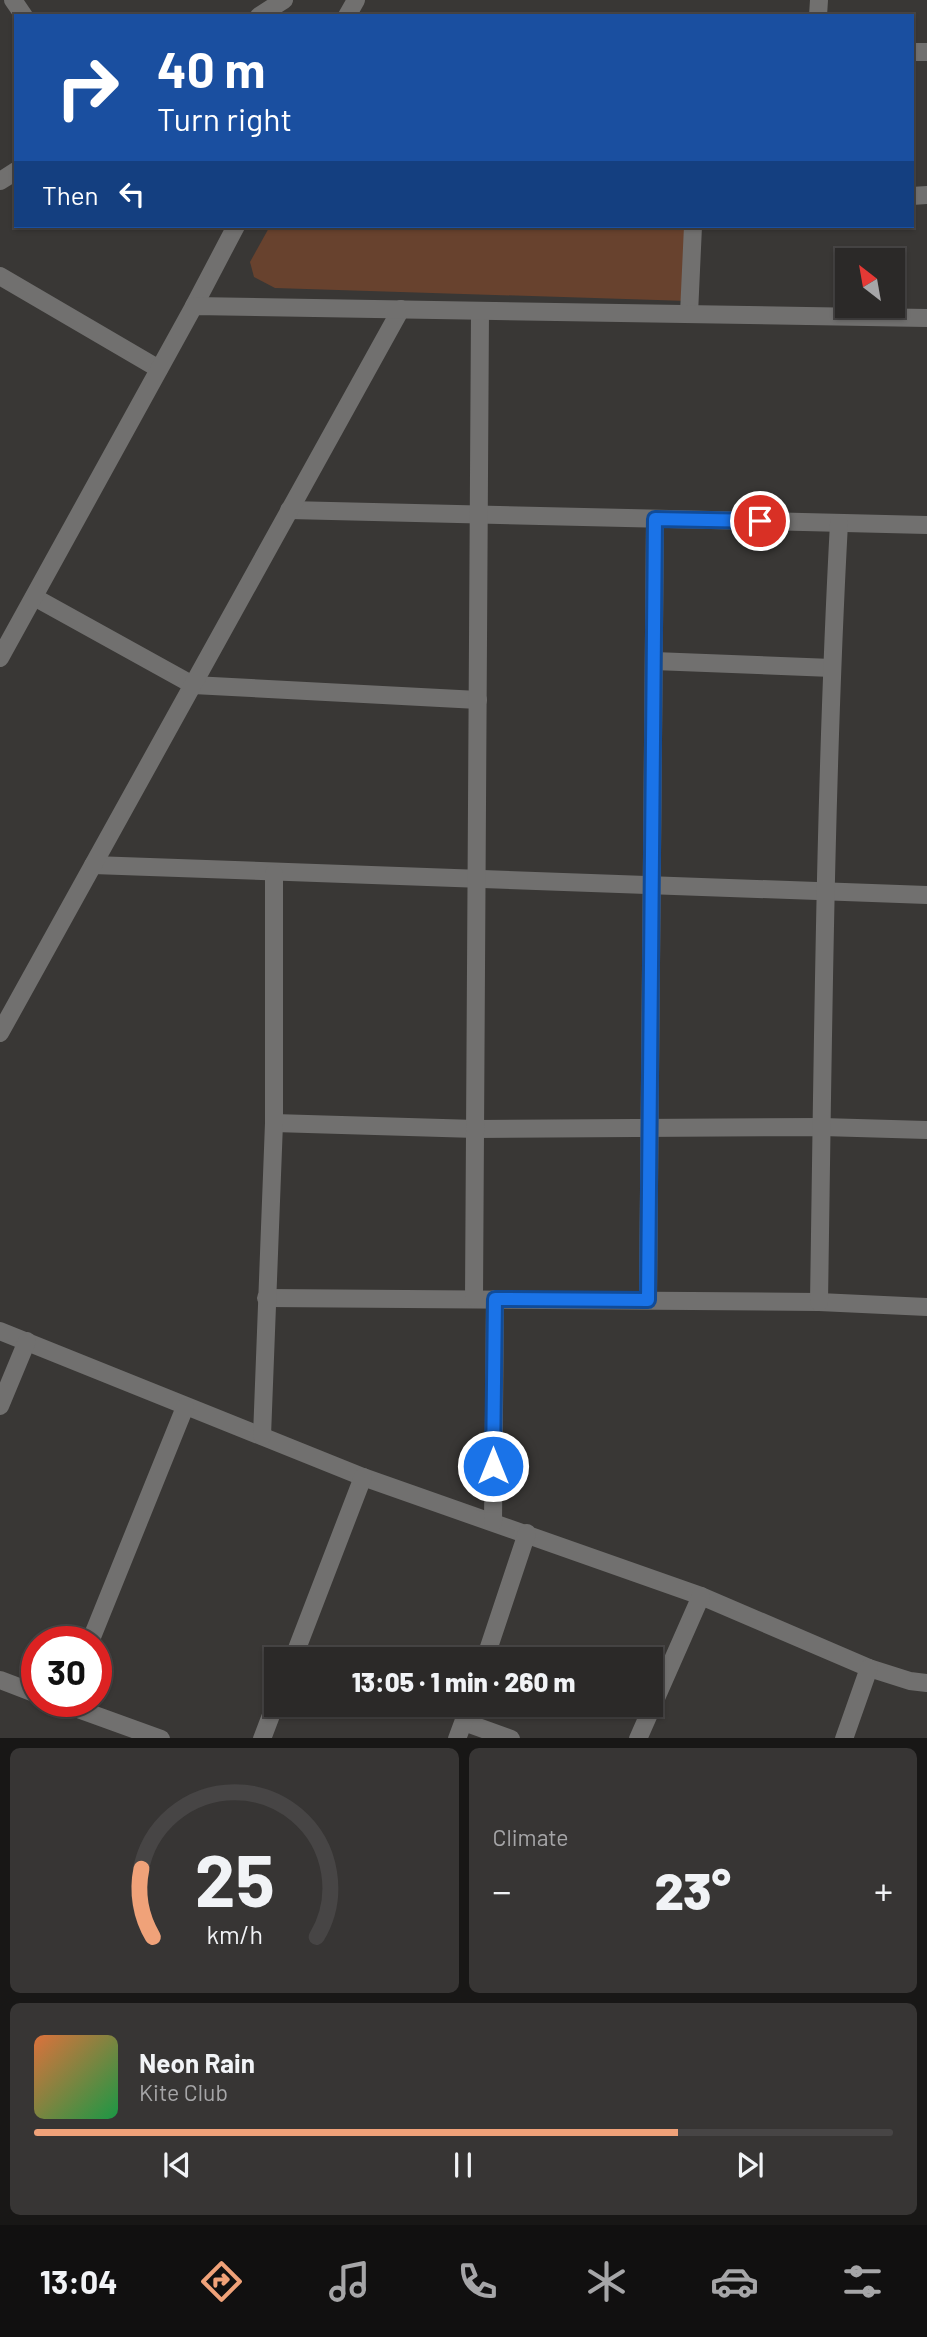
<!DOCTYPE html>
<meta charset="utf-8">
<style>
:root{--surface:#2b2928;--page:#373534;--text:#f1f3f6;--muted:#a6a6a8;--line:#474545;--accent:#f0a279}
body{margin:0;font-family:Barlow,sans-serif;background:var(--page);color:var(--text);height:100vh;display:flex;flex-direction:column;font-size:26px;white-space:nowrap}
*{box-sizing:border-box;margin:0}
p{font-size:23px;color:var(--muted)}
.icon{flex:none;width:38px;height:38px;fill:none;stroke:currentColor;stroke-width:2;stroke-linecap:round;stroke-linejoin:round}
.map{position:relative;height:1738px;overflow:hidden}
.side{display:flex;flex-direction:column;gap:10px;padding:10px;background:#181716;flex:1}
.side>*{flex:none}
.top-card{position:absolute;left:14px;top:14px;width:900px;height:214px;border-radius:0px;box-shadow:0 2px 5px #0004,0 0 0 2px var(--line);background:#1a4fa0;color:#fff;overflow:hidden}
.needle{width:46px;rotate:329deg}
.tools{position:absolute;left:835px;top:248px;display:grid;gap:14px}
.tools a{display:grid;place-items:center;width:70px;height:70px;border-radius:0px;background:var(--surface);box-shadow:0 2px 5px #0004,0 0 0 2px var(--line);font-size:35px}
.speed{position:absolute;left:21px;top:1626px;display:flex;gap:14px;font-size:35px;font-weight:700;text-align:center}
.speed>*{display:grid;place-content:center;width:91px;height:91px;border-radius:50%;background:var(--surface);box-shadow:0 2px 5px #0004,0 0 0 2px var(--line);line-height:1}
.speed .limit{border:10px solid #d22;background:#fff;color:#111}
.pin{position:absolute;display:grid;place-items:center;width:60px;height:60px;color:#fff;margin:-30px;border:4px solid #fff;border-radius:50%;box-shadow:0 2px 7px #0007}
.me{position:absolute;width:77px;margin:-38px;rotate:0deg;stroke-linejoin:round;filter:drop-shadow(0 0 5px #0008)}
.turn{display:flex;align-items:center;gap:24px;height:147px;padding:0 28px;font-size:32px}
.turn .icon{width:91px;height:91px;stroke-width:2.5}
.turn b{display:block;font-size:49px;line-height:60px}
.then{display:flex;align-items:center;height:66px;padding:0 28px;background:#0003;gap:14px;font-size:26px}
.big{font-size:52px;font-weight:800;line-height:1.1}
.side .tile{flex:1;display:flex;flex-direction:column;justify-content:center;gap:10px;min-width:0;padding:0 24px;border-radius:10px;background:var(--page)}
.side .dial{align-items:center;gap:0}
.dial svg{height:182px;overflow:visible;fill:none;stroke:var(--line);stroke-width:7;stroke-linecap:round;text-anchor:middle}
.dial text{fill:var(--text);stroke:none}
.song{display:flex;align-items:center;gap:21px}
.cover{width:84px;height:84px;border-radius:10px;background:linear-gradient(135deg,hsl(20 70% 55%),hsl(140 70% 35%))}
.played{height:7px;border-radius:4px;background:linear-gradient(90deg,var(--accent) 75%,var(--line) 75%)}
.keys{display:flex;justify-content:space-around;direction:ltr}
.heat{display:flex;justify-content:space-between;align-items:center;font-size:38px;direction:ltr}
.side .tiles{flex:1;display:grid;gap:10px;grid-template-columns:1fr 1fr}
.tile:last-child{grid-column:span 2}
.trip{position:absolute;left:264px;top:1647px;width:399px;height:70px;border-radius:0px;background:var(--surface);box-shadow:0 2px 5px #0004,0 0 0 2px var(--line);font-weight:800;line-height:70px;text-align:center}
.dock{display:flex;height:112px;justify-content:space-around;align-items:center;background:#111010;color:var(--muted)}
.dock .icon{width:49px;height:49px}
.dock .selected{color:var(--accent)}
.dock b{font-size:32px;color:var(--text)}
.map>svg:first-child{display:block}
.green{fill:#68422e}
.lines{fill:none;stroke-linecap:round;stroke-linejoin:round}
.minor{stroke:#71706f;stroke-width:18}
.tertiary{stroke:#71706f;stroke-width:18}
.route-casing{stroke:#114b97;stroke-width:18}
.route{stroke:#1a73e8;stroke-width:12}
</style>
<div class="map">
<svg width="927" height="1739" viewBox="0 0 927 1739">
<rect width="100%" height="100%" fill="#393735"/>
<path class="green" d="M270 226H688V301L275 288 254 277 250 262Z"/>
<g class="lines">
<g class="minor">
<path d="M13 0 24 16"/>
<path d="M259 16 284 0"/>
<path d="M347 16 356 0"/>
<path d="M818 16 819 0"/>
<path d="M912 52H927"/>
<path d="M0 181 16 171"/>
<path d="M912 196 927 195"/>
<path d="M0 276 159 369"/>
<path d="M194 306 236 226"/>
<path d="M689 314 693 226"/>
<path d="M289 510 927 525"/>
<path d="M34 597 193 685 478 700"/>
<path d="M654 661 832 668"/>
<path d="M93 865 927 895"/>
<path d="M0 1033 401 309"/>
<path d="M274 1123 476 1129 822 1127 927 1130"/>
<path d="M266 1298 819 1302 927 1307"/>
<path d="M474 1298 480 311"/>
<path d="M648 1300 655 519"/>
<path d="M819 1302C823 1042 825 783 839 523"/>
<path d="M0 1331 363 1477 701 1596 869 1668 910 1681 927 1683"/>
<path d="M0 1406 27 1341"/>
<path d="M262 1436 274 1123V873"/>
<path d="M493 1522 495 1299"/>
<path d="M90 1642 185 1407"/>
<path d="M293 1659 363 1477"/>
<path d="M485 1659 527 1533"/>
<path d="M0 1680 37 1694"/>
<path d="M56 1701 161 1739"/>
<path d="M464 1722 511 1739"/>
<path d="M262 1739 276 1702"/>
<path d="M457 1739 470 1704"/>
<path d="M638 1739 701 1596"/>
<path d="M844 1739 869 1668"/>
</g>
<path class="tertiary" d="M0 658 194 306 927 318"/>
</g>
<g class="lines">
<g class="route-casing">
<path id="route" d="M493 1466 495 1299 648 1300 655 519 760 521"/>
</g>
<use href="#route" class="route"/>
</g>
</svg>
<div class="tools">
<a><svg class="needle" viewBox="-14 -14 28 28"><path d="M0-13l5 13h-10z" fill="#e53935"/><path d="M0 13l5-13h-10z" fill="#a6a6a8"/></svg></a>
</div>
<div class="speed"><div class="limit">30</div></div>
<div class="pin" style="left:760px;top:521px;background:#d93025"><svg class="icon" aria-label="arrive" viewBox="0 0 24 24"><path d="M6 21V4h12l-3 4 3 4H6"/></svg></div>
<svg class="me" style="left:493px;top:1466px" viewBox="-20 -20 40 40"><circle r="17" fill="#1a73e8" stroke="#fff" stroke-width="3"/><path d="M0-11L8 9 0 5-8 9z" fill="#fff"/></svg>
<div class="trip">13:05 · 1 min · 260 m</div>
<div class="top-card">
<div class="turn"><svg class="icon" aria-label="right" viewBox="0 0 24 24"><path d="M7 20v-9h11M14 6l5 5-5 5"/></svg><div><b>40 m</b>Turn right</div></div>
<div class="then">Then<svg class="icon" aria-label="left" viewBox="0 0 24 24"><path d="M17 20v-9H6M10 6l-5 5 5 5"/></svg></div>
</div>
</div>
<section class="side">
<div class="tiles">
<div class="tile dial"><svg viewBox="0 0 100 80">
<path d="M14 69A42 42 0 1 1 86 69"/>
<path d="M14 69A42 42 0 0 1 9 39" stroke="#f0a279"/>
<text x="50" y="56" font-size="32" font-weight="700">25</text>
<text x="50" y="72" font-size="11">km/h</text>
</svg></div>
<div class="tile"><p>Climate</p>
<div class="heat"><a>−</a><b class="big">23°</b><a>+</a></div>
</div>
<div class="tile">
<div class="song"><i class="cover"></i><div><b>Neon Rain</b><p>Kite Club</p></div></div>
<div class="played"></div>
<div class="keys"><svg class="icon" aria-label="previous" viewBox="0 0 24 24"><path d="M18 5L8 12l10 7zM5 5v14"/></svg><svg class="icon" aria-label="pause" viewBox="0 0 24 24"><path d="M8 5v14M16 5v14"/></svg><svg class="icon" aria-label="next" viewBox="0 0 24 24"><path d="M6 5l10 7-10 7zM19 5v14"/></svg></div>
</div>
</div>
</section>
<nav class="dock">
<b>13:04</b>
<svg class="icon selected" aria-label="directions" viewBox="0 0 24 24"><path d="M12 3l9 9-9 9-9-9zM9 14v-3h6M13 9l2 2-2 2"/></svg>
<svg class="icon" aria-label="music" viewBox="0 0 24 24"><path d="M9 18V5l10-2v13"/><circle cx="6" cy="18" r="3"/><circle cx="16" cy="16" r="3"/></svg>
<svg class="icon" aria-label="phone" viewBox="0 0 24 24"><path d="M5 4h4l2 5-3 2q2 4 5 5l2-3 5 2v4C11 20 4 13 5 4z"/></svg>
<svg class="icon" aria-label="climate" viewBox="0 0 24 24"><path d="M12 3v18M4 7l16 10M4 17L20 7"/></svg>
<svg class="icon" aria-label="car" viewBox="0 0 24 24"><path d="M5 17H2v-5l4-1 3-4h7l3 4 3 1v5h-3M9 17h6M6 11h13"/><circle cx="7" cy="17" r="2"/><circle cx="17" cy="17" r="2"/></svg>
<svg class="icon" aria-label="filters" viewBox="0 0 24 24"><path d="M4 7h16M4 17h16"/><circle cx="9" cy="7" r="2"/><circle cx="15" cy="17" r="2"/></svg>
</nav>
